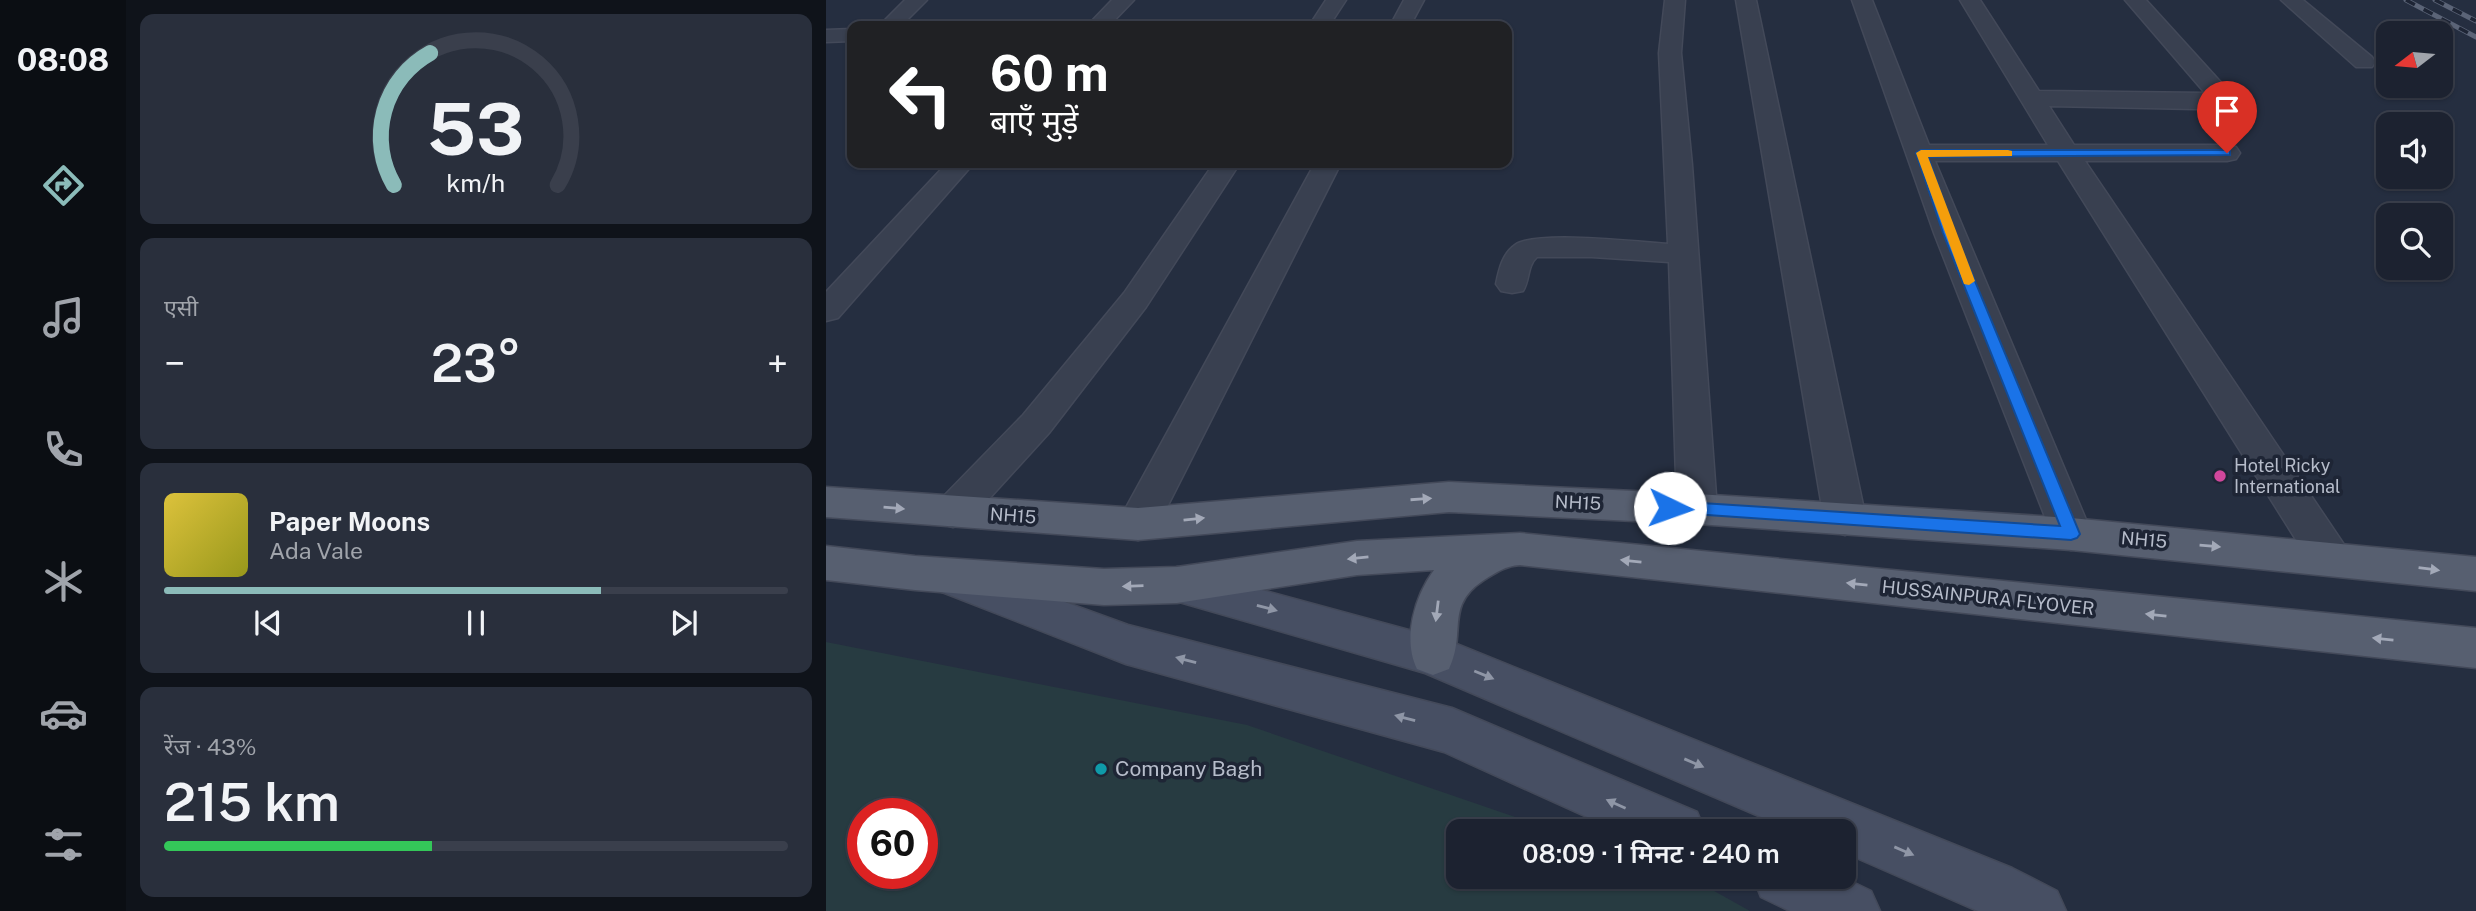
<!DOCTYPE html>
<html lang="hi">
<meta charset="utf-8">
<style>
:root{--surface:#1c2230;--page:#292f3c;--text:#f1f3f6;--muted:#a0a4ab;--line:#3a3f4c;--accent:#8bbbb9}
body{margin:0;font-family:"Public Sans","Noto Sans Devanagari",sans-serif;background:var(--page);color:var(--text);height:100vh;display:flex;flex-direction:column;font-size:26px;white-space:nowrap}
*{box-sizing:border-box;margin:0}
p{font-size:23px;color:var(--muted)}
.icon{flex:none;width:38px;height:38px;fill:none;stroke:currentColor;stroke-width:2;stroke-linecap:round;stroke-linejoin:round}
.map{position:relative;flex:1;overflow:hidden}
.sheet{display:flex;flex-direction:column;gap:14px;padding:14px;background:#0f131a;width:700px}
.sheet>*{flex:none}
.hud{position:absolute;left:21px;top:21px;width:665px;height:147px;border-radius:14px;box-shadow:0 2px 5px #0004,0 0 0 2px var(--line);background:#202124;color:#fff;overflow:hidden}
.needle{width:46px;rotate:254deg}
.buttons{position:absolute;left:1550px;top:21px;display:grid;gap:14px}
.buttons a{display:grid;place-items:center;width:77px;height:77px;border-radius:14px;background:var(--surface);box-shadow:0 2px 5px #0004,0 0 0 2px var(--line);font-size:35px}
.speed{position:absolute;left:21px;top:798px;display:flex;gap:14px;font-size:35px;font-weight:700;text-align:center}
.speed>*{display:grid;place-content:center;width:91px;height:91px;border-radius:50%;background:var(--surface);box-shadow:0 2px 5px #0004,0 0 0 2px var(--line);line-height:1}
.speed .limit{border:10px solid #d22;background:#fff;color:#111}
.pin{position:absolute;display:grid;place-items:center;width:60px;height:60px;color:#fff;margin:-72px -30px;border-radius:50% 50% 50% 0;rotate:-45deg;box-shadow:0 0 7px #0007}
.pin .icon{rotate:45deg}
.me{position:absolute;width:77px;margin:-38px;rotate:93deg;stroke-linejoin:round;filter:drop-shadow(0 0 5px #0008)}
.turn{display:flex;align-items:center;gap:24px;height:147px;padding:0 28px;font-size:32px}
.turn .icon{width:91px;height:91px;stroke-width:2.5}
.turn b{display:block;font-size:49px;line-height:60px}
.big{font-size:52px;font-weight:600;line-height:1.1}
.sheet .tile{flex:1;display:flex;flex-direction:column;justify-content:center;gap:10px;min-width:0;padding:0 24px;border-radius:14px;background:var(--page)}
.sheet .dial{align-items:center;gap:0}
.dial svg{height:182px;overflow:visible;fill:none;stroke:var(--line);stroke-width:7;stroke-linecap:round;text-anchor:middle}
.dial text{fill:var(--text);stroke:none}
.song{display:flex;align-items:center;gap:21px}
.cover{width:84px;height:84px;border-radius:10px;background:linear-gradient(135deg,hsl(50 70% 55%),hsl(60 70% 35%))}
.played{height:7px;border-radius:4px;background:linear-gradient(90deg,var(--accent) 70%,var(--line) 70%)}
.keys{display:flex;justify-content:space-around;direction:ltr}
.heat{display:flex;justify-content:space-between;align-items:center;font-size:38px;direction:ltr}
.charge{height:10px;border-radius:5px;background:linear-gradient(90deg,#34c759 43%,var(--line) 0)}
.trip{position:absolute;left:620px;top:819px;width:410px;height:70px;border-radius:14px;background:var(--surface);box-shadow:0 2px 5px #0004,0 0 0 2px var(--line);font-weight:600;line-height:70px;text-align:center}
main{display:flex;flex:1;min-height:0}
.menu{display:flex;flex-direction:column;width:126px;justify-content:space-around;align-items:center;background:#0b0e13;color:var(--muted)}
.menu .icon{width:49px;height:49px}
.menu .current{color:var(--accent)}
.menu b{font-size:32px;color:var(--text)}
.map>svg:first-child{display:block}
.green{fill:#273b41;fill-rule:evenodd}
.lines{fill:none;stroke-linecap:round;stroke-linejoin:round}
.street-casing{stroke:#434959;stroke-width:3}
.secondary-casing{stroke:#434959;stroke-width:3}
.primary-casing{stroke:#434959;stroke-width:3}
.street{fill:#394050;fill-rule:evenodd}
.secondary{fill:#474f63;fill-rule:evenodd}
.primary{fill:#575f70;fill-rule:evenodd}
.rail-casing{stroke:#5b6477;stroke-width:5}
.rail{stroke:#1e2535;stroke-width:3.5;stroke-dasharray:10;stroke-linecap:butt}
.oneway{fill:#a3a9b8}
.oneway2{fill:#8f96a6}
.route{fill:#1a73e8;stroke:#114b97;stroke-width:2}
.slow{fill:#f59e0b}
.hotel-dot{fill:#d1479c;stroke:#1e2535;stroke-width:2.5}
.culture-dot{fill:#0f9aa8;stroke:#1e2535;stroke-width:2.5}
.labels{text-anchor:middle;stroke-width:7;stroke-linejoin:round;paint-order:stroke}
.poi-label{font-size:18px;fill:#b6bcca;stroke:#1e2535;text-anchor:start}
.street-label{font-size:18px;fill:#b6bcca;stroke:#1e2535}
.near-poi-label{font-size:21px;fill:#b6bcca;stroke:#1e2535;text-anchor:start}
</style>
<main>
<nav class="menu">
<b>08:08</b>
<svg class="icon current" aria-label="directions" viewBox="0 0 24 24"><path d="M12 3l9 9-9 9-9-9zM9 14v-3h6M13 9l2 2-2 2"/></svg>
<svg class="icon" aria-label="music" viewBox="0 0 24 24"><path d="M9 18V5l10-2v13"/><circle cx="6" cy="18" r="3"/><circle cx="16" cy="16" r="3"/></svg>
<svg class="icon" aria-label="phone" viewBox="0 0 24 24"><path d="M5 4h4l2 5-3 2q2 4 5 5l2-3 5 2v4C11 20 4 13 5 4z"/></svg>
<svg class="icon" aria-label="climate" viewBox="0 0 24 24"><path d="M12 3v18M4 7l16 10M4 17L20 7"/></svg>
<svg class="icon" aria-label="car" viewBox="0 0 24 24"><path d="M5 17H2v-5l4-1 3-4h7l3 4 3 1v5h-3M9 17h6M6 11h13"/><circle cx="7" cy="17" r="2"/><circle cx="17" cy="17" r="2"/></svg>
<svg class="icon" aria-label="filters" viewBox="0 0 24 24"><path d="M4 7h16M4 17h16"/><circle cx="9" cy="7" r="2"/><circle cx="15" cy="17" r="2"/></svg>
</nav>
<section class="sheet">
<div class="tile dial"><svg viewBox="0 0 100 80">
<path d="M14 69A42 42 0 1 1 86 69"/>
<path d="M14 69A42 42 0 0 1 30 11" stroke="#8bbbb9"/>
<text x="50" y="56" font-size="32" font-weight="700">53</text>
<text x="50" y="72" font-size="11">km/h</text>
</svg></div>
<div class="tile"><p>एसी</p>
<div class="heat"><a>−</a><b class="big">23°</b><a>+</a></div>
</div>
<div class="tile">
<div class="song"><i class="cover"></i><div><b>Paper Moons</b><p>Ada Vale</p></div></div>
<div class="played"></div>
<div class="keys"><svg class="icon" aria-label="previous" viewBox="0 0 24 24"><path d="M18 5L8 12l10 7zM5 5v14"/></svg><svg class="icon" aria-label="pause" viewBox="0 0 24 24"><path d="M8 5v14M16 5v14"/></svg><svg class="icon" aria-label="next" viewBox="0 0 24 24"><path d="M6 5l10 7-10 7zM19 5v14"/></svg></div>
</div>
<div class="tile"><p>रेंज · 43%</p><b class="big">215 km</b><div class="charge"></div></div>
</section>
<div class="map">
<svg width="1650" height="911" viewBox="0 0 1650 911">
<rect width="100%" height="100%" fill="#252e40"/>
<path class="green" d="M0 642 421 725 730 831H632V877H863L924 911H0ZM37 814H96V873H37Z"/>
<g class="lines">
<g class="street-casing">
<g id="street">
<path d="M79 0H101L75 26H53Z"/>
<path d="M286 0H308L283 26H261Z"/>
<path d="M500 0H520L503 26H483Z"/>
<path d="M578 0H598L584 26H564Z"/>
<path d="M839 0H859L855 53 866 165 891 509 885 520 871 524 857 520 851 509 843 262 766 257H711C701 266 704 280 697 291L686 293 675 291 670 284C673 270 676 254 689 245 709 230 813 242 842 244L833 53Z"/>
<path d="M910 0H930L1040 519 1034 530 1019 535 1004 530 998 519Z"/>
<path d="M1026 0H1046L1103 145H1222L1134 0H1154L1213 91 1379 93 1299 0H1320L1400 88 1404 93 1399 103 1370 109 1223 106 1248 145H1401L1410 147 1414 153 1410 159 1401 161H1259L1519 546 1525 558 1519 570 1504 575 1489 570 1232 161H1109L1266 534 1260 545 1245 550 1230 545 1108 233Z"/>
<path d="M1455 0H1477L1546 57 1549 62 1546 67H1530Z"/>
<path d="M26 29V41L0 42V30Z"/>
<path d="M121 163H148L12 318 0 321V292Z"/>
<path d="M388 163H414L320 307 223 433 141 523 127 527 113 523 107 512 113 501 197 415 298 293Z"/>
<path d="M489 163H515L327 535 312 540 297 535 291 524Z"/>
</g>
</g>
<g class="secondary-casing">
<g id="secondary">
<path d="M126 561 302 625 626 708 871 812 879 831H792L618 752 300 664 111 590 104 578 111 566Z"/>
<path d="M351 567 623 641 1186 868 1231 891 1240 911H1152L1017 852V831H968L599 673 336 597 329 585 336 573Z"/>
<path d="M927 877H1016L1045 891 1054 911H964L935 897Z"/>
</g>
</g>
<g class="primary-casing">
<g id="primary">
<path d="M623 482 871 494 1245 518 1650 557V591L1245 550 871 524 623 512 312 540 0 517V487L312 508Z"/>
<path d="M694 533 1650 628V668L694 565C679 566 671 572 658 580 618 606 641 632 623 669L607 675 591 669C576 639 589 596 608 570L531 575 351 603 278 605 89 590 0 580V546L89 556 278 569 351 567 531 541Z"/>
</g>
</g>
<use href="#street" class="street"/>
<use href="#secondary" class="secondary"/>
<use href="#primary" class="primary"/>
<g class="rail-casing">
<g id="rail">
<path d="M1580 0 1650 37"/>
<path d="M1609 0 1650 21"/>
</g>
</g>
<use href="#rail" class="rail"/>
</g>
<defs><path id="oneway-solid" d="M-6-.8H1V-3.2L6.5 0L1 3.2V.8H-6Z" transform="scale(1.75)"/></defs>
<g class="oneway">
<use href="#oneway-solid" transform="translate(595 499) rotate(-4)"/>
<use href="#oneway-solid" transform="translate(68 508) rotate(5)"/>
<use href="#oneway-solid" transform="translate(368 519) rotate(-6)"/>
<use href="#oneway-solid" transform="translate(1384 546) rotate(5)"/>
<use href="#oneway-solid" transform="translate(532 558) rotate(174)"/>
<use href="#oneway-solid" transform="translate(805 561) rotate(-174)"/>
<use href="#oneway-solid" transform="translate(1603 569) rotate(7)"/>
<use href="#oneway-solid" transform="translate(1031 584) rotate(-174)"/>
<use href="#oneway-solid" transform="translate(307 586) rotate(178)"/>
<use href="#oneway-solid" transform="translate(611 611) rotate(97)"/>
<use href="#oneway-solid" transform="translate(1330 615) rotate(-174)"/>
<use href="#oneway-solid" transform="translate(1557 639) rotate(-174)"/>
</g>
<g class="oneway2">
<use href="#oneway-solid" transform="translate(441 608) rotate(15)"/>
<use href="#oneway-solid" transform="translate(360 660) rotate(-165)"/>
<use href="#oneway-solid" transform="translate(658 675) rotate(22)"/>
<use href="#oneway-solid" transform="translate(579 718) rotate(-165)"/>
<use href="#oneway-solid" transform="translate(868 763) rotate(23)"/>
<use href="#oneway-solid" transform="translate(790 804) rotate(-156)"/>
<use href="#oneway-solid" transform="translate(1078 851) rotate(23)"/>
</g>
<path class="route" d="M1401 150H1404V155L1102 157 1129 233 1254 534 1251 538 1245 540 838 512 835 508 844 501 1234 526 1117 233 1090 153 1095 150Z"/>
<path class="slow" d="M1182 150 1186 151V156L1102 157 1149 281 1143 285 1138 284 1090 153 1095 150Z"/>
<circle class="hotel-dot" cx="1394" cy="476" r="7"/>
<circle class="culture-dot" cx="275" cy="769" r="7"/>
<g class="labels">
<g class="poi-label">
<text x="1408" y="472">Hotel Ricky<tspan x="1408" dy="21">International</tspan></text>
</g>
<g class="street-label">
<text transform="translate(752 503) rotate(3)" y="6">NH15</text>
<text transform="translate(187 516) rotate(4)" y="6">NH15</text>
<text transform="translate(1318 540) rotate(5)" y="6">NH15</text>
<text transform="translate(1162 598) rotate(6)" y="6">HUSSAINPURA FLYOVER</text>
</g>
<g class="near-poi-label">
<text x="289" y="776">Company Bagh</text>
</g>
</g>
</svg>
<div class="buttons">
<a><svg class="needle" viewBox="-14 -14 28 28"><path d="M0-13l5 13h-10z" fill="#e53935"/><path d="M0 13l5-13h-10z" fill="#a0a4ab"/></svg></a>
<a><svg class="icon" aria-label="sound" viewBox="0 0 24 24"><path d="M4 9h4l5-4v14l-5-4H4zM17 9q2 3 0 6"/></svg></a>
<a><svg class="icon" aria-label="search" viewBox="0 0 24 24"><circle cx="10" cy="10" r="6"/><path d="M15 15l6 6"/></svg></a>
</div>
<div class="speed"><div class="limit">60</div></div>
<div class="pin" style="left:1401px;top:153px;background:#d93025"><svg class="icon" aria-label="arrive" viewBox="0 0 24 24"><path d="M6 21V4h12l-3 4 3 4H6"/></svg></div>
<svg class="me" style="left:844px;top:508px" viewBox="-20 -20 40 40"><circle r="19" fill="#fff"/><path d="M0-13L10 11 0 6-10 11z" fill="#1a73e8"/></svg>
<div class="trip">08:09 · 1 मिनट · 240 m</div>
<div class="hud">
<div class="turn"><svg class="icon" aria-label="left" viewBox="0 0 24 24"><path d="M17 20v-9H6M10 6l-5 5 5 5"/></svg><div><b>60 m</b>बाएँ मुड़ें</div></div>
</div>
</div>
</main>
